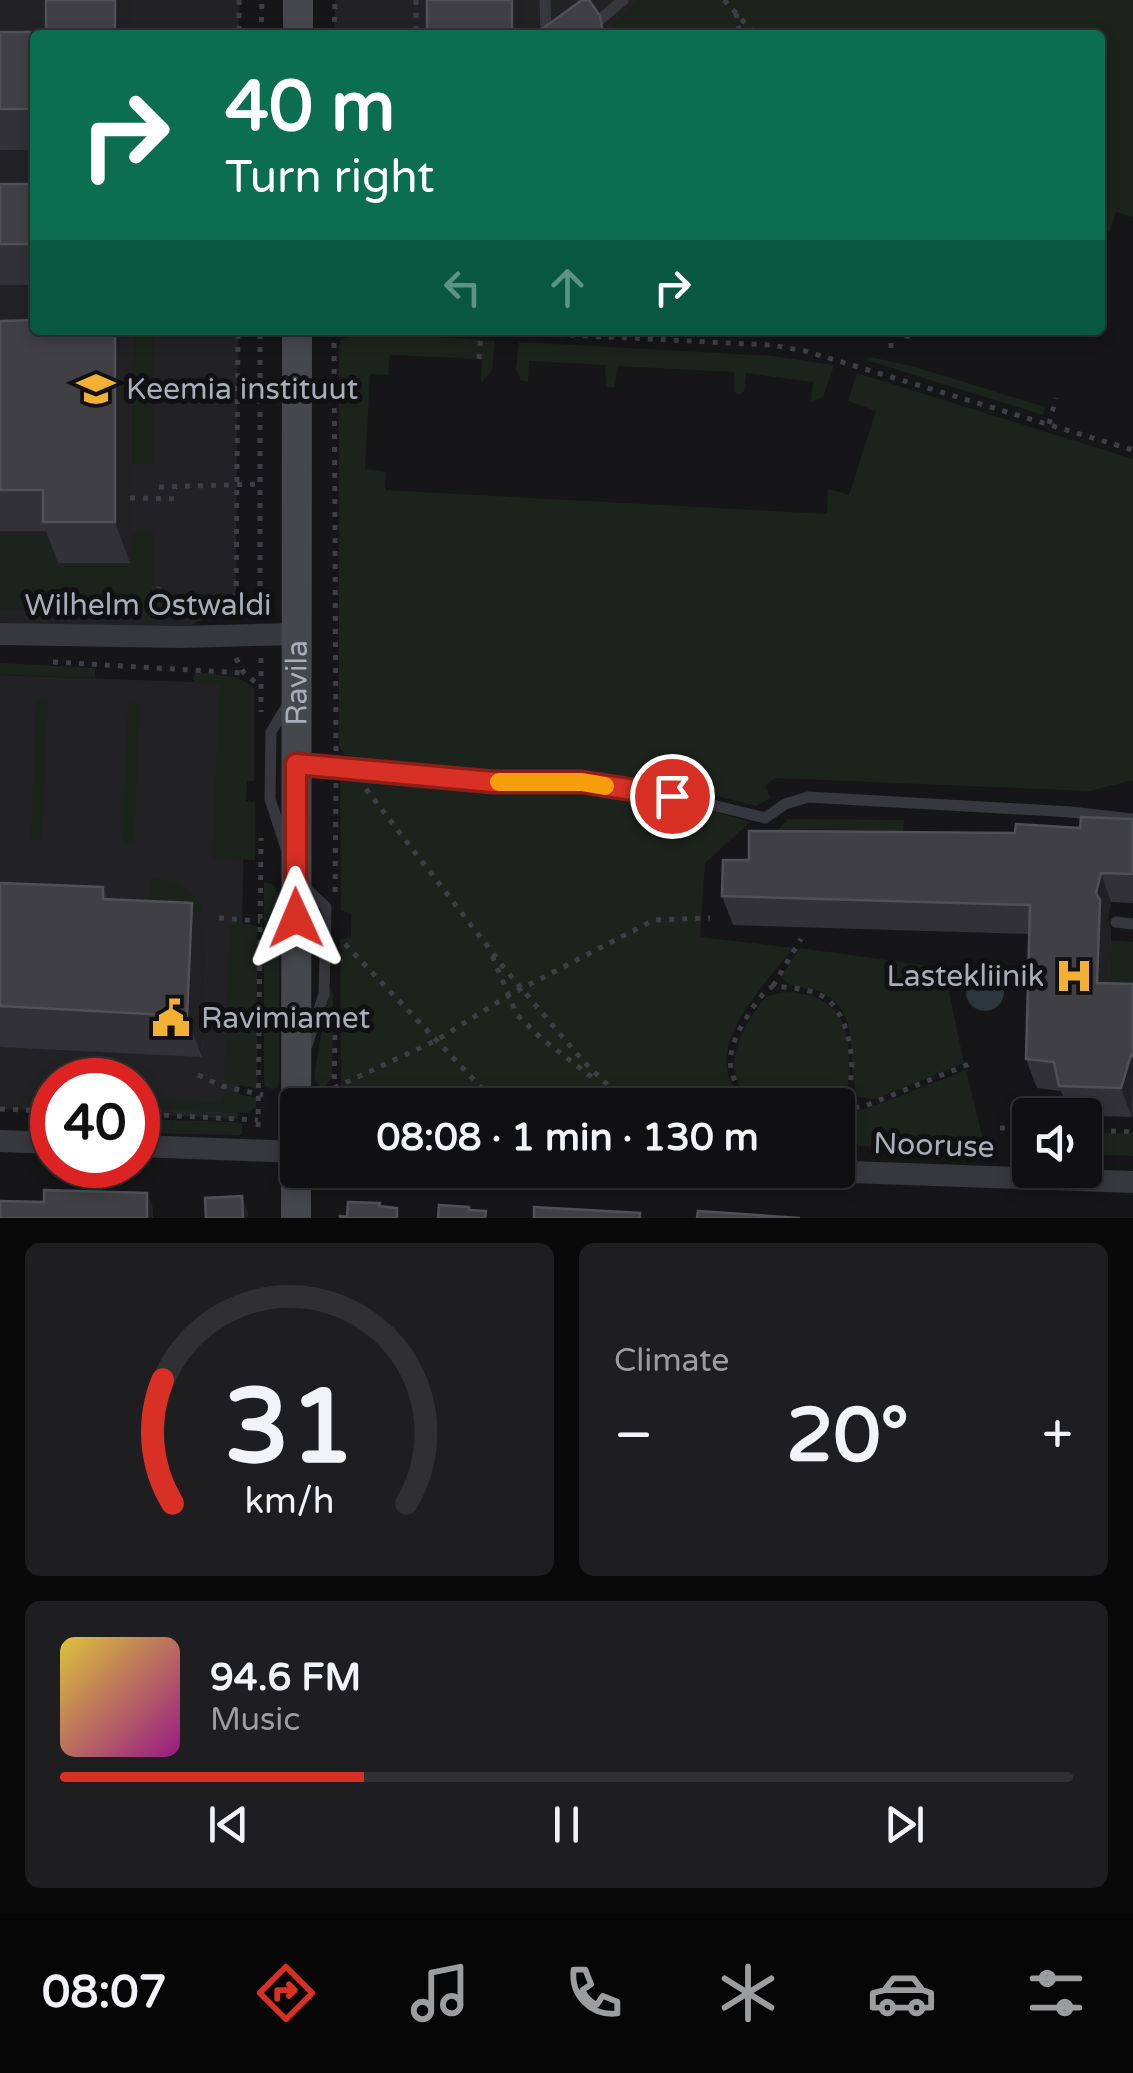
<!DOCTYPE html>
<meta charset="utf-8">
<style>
:root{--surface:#101012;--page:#1e1e20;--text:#f1f3f6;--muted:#9c9d9f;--line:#303032;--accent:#d93025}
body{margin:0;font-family:"Varela Round",sans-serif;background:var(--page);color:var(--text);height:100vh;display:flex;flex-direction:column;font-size:38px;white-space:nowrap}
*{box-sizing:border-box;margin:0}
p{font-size:32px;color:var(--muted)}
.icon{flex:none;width:55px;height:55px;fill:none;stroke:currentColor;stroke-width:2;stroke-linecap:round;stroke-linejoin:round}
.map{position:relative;height:1218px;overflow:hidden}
.side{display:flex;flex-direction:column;gap:25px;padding:25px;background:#09090a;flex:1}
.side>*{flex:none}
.hud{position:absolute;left:30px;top:30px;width:1075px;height:305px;border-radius:10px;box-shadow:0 5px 15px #0003,0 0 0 2px var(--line);background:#0b6e4f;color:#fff;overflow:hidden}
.controls{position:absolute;left:1012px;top:1098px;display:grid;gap:20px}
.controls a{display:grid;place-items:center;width:90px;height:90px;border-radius:10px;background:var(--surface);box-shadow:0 5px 15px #0003,0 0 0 2px var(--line);font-size:50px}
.speed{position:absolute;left:30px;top:1058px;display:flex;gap:20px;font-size:50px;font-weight:700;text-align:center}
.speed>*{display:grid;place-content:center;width:130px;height:130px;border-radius:50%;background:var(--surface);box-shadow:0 5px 15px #0003,0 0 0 2px var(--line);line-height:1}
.speed .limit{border:15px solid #d22;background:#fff;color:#111}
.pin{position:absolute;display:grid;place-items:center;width:85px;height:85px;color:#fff;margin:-42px;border:5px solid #fff;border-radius:50%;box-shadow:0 2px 10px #0007}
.me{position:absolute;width:110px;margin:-55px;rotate:359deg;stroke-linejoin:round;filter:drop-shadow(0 0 8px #0008)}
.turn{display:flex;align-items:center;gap:35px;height:210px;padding:0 30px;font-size:45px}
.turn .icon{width:130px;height:130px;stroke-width:2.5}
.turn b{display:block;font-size:70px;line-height:85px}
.lanes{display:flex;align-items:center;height:95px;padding:0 30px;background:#0003;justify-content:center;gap:50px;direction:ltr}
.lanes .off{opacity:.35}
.big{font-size:75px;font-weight:700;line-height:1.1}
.side .card{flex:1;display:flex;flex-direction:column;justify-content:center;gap:15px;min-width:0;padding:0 35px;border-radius:15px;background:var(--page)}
.side .dial{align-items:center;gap:0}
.dial svg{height:260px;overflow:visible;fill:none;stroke:var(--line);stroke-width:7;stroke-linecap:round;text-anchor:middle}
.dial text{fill:var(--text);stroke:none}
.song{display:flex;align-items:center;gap:30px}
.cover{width:120px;height:120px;border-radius:15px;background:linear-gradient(135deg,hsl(50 70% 55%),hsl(310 70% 35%))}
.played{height:10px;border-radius:5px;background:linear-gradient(90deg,var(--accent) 30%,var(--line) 30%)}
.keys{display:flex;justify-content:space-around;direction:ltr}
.heat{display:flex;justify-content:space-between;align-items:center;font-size:55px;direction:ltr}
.side .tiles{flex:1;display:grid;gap:25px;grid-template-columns:1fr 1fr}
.card:last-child{grid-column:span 2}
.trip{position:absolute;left:280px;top:1088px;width:575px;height:100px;border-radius:10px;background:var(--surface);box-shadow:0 5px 15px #0003,0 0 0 2px var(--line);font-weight:700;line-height:100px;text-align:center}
.dock{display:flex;height:160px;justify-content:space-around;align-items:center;background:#060607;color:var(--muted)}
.dock .icon{width:70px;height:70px}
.dock .current{color:var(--accent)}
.dock b{font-size:45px;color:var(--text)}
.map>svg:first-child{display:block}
.built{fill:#222225}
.green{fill:#1c231d}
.water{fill:#2c353c}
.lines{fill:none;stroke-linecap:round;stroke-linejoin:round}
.path{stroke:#3d3f44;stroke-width:5;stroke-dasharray:5 8;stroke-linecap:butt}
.lane{stroke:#37383d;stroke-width:11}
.street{stroke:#37383d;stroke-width:22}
.secondary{stroke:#45474d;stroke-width:30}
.wall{fill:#323236}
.shaded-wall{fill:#212124}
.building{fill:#3f3f44;stroke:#4f5156;stroke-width:2.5}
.route-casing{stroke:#8d1f18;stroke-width:25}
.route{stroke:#d93025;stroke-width:18}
.slow{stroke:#f59e0b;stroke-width:18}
.labels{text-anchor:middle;stroke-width:10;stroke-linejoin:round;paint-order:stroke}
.poi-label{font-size:30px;fill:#a8adb8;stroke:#111113;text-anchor:start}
.street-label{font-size:30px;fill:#a8adb8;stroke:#111113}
</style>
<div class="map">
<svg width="1133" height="1218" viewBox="0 0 1133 1218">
<rect width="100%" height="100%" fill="#161618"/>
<g class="built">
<path d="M0 0H239V35H35V330H238L236 601 190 626 0 625Z"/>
<path d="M335 0H657L652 35H334Z"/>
<path d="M0 675 220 683 247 688 238 1119 138 1114V1080H52V1111L0 1109Z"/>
</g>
<g class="green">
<path d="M638 0H1133V217L1116 212 1110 232 1100 228 1105 209 1100 207V35H604Z"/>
<path d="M133 330H154V464L132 463Z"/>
<path d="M371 332 495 341 492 370 483 381H481L482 360 479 359 390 355 388 375 370 374 365 469 386 472 385 490 827 514 828 489 849 495 876 411 848 401 857 373 1133 459V780L1090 791 775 778 765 786 771 798 756 806 649 779 534 772 497 773 345 755 339 746V347L341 339Z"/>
<path d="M519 342 772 356 834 365 823 397 811 402 813 382 746 373 744 392 739 395 734 391V372L617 366 615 387H606L605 365 529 361 528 382 521 380 516 369Z"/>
<path d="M870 357 915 367 1045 407 1043 415 866 360Z"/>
<path d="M132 532H154V597L145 608 0 610V535H55L57 566H131Z"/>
<path d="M0 663 95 668V678L0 675Z"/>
<path d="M195 672 236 677 254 687V781H247L246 801 255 802V860L212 858 220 684 193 682Z"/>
<path d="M36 700H48L42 840 31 839Z"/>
<path d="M128 703H140L134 843 123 842Z"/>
<path d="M340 778C380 776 421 786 461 789 559 797 654 791 750 822L705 863 700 937 793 948C761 990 686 1062 754 1105H345L341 1102 340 940 351 937V914L341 910Z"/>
<path d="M788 819 904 820 901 861 777 831Z"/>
<path d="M149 878C175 879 196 888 204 914H149Z"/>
<path d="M264 882 274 885 279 897V1081L278 1087 272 1089 265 1086 264 1081Z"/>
<path d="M234 922 257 926V1089L224 1082 230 926Z"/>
<path d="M1110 940 1133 942V1013L1108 1012Z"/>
<path d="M800 948 944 968 964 1063 875 1099 858 1097C845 1064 862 1024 831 998 815 985 794 992 781 977Z"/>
<path d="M329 985 333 996 332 1077 326 1086H320L314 1079Z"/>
<path d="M785 992C811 993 837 1001 845 1030 849 1045 854 1086 842 1098 833 1108 819 1105 806 1105 794 1105 779 1107 767 1104 709 1088 740 1027 766 997Z"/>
<path d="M966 1070 986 1152 838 1145V1115L869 1108Z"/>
<path d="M223 1090 256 1098V1107L247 1113 138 1108V1100L222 1102Z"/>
<path d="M138 1119 233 1122 242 1124V1135L138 1133Z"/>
<path d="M1085 1133H1133V1156L1085 1154Z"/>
</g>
<circle class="water" cx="985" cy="992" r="19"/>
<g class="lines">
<g class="path">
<path d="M239 0V35"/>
<path d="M416 0V35"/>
<path d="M724 0 756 35"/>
<path d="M736 13 740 35"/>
<path d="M261 35 262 0"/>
<path d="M334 35 335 0"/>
<path d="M334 330 336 752"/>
<path d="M466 330 771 345 805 351 1133 450"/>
<path d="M892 334 913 337 922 330"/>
<path d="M891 348V330"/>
<path d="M479 359 481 331"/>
<path d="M1049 424 1056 398"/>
<path d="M159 487 260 484"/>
<path d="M130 498 182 499"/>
<path d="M149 612 155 604 159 587"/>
<path d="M236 612 238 330"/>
<path d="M260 612V330"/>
<path d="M236 658 244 673 260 686"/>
<path d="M261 658V712"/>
<path d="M53 662 244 673"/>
<path d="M366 789 505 969 583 1061 628 1105"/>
<path d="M335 892 336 783"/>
<path d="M219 918 260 921"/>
<path d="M345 944 498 1105"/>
<path d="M492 956 517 1015 542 1039 597 1081"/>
<path d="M773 986 801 939"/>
<path d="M198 1075 222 1086 263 1095"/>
<path d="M77 1080V1067"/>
<path d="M334 1088 437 1040 511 994 654 920 710 918"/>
<path d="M843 1102 853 1108 865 1106 974 1062"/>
<path d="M334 1105 335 1023"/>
<path d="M764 1105C721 1086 724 1052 747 1017 754 1005 761 994 773 986 790 988 812 988 827 999 852 1018 862 1087 838 1107"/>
<path d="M0 1109 52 1111"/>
<path d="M138 1114 258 1120"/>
<path d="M258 1127 261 838"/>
<path d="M1000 1128H1030"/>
<path d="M1085 1130 1133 1132"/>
</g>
<g class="lane">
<path d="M545 0 546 35"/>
<path d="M582 35 623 0"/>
<path d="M301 765 493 782H582L672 795 765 818 785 804 808 797 1071 812 1133 819"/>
<path d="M286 848 270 799 271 732 288 704"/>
<path d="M300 883 326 907 324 994 307 1045"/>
<path d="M1116 922 1133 924"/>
</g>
<g class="street">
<path d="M0 634 181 637 296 634"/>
<path d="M0 1141 52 1143"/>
<path d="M138 1146 298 1152"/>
<path d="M794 1170 1133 1182"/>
</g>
<g class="secondary">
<path d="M298 35V0"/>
<path id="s1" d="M296 1218 297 330"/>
</g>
</g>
<g class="wall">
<path d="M0 32 35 35V150H0Z"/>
<rect x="0" y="184" width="35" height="101"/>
<path d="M0 321 130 330V563H58L46 531H0Z"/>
<path d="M1133 819V903L1111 902 1107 920 1111 929 1109 983 1133 984V1112L1132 1117 1070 1115 1061 1091 1037 1088 1026 1059 1029 934 733 925 722 896 749 860 1015 833 1080 828Z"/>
<path d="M0 883 103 887 108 899 207 945 202 1057 0 1047Z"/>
</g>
<g class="shaded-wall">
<rect x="115" y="0" width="15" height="35"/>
<path d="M510 0H522V15L527 29V35H512Z"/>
<path d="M115 330H130V563L115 522Z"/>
<path d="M1101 873 1111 902 1107 920 1111 929 1108 1012 1097 983 1096 893Z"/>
<path d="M192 903 207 945 202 1057 187 1016Z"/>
<path d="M1131 1055 1133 1061 1132 1117 1121 1088Z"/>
<path d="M147 1193 153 1208V1218H147Z"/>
<path d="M242 1196 248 1212V1218H243Z"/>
</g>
<g class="building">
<path d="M46 0H115V35H35V109H0V32H46Z"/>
<rect x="427" y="0" width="85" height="35"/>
<path d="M582 0H589L600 16 603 35H534Z"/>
<rect x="0" y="184" width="35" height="60"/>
<path d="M35 320V330H115V522H43V490H0V321Z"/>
<path d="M1081 817 1133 819V874L1101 873 1096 893 1100 900 1097 983 1133 984V1056L1131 1055 1121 1088 1059 1086 1054 1062 1026 1059 1030 905 722 896 723 860H749V831L1015 833 1016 824 1080 828Z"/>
<path d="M0 883 103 887V899L192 903 187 1016 0 1006Z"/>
<path d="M44 1190 147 1193V1218H0V1201L44 1202Z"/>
<path d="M242 1196 243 1218H206L205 1198Z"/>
<path d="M348 1202 380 1203 379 1206 397 1208V1218H340V1216L347 1217Z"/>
<path d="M439 1205 469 1207V1210L486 1211 485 1218H438Z"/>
<path d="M534 1207 640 1213V1218H534Z"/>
<path d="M698 1211 800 1218H697Z"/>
</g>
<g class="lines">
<g class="route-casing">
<path id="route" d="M296 918V764L493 782H582L672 796"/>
</g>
<use href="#route" class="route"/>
<path class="slow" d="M499 782H582L605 786"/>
</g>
<defs>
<g id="university-bare" transform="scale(3)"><path d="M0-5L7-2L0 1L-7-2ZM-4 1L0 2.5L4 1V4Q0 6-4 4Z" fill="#f2b134" stroke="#111113" stroke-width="2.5" paint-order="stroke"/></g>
<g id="hospital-bare" transform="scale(3)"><path d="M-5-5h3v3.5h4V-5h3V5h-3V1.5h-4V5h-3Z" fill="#f2b134" stroke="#111113" stroke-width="2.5" paint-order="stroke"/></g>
<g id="civic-bare" transform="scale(3)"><path d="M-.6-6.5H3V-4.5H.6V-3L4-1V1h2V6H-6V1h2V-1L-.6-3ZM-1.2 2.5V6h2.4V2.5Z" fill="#f2b134" stroke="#111113" stroke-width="2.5" paint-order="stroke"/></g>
</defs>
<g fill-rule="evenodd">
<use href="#university-bare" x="96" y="389"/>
<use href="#hospital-bare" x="1074" y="976"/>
<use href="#civic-bare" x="171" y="1018"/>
</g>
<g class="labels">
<g class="poi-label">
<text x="126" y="399">Keemia instituut</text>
<text x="1044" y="986" text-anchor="end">Lastekliinik</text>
<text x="201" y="1028">Ravimiamet</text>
</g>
<g class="street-label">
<text x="148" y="615">Wilhelm Ostwaldi</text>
<text dy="10" stroke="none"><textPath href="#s1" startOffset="535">Ravila</textPath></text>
<text transform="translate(934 1145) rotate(2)" y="10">Nooruse</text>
</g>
</g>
</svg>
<div class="controls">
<a><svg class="icon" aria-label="sound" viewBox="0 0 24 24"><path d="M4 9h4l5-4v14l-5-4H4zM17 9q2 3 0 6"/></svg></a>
</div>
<div class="speed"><div class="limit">40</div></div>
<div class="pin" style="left:672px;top:796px;background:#d93025"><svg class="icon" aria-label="arrive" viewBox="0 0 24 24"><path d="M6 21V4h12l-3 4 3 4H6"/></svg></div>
<svg class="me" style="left:296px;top:918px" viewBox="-20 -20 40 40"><path d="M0-17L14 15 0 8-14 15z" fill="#d93025" stroke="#fff" stroke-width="4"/></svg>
<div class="trip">08:08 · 1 min · 130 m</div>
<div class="hud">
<div class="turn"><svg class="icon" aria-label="right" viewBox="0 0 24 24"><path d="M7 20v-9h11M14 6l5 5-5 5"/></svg><div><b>40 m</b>Turn right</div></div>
<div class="lanes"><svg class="icon off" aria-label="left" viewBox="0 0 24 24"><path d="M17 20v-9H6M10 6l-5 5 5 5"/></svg><svg class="icon off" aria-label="ahead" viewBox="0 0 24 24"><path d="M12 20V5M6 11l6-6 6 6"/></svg><svg class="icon" aria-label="right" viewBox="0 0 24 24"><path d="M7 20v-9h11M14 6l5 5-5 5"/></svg></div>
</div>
</div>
<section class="side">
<div class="tiles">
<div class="card dial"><svg viewBox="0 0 100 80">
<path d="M14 69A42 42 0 1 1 86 69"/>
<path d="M14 69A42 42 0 0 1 11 31" stroke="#d93025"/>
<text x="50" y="56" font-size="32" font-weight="700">31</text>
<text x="50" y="72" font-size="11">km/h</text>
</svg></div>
<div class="card"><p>Climate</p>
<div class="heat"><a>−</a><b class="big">20°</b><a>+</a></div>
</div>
<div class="card">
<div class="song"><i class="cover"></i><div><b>94.6 FM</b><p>Music</p></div></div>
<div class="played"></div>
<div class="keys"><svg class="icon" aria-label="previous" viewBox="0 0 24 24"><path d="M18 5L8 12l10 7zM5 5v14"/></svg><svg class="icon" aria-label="pause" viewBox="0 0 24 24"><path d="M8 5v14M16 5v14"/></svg><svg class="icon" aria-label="next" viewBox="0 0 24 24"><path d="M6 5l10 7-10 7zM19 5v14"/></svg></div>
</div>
</div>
</section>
<nav class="dock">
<b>08:07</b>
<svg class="icon current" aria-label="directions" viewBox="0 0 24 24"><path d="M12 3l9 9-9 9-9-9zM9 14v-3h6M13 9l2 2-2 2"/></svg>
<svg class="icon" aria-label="music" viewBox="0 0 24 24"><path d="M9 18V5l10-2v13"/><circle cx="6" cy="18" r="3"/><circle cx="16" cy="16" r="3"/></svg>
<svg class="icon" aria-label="phone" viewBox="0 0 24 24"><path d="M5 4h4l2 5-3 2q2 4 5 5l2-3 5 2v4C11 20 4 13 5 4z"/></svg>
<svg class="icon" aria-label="climate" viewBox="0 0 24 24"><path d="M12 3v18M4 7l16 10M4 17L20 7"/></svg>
<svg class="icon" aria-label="car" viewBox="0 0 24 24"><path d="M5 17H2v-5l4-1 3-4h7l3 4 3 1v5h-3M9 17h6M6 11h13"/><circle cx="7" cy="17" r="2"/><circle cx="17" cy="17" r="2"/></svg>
<svg class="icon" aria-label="filters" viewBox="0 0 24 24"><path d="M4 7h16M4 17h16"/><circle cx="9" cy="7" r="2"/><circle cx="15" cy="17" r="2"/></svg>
</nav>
